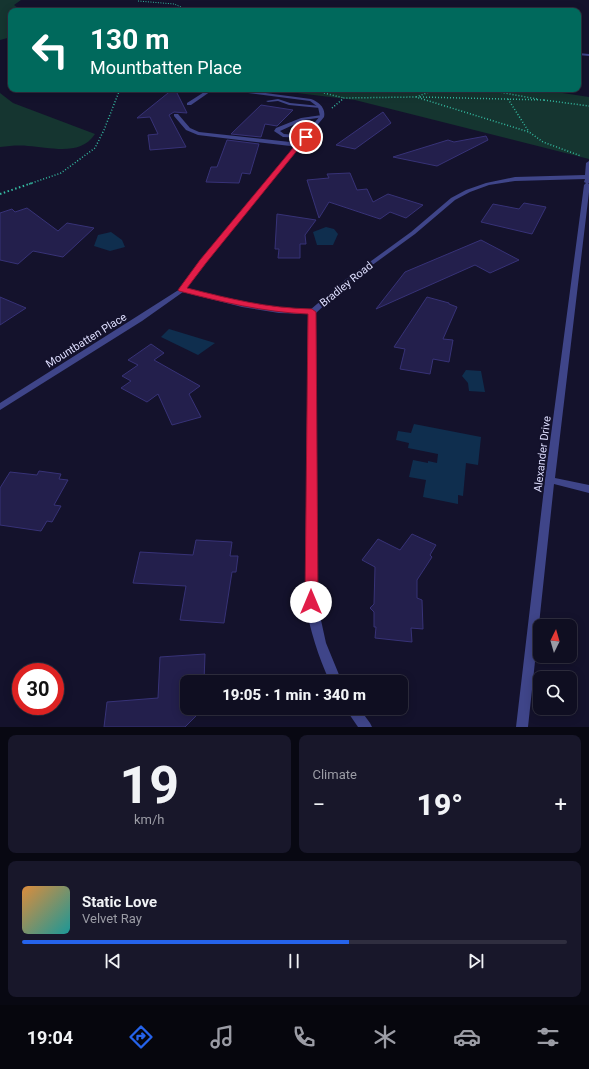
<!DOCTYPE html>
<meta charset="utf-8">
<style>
:root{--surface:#0f0e21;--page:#18172a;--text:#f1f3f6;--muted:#9b9ca5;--line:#2f2e3f;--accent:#2563eb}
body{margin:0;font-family:Roboto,sans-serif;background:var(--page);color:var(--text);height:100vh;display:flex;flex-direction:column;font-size:15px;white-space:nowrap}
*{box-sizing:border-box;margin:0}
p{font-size:13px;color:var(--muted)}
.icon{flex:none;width:22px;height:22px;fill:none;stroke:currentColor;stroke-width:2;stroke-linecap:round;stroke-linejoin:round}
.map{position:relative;height:727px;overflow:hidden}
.sheet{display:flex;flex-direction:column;gap:8px;padding:8px;background:#080812;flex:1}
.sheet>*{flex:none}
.hud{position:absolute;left:8px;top:8px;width:573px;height:84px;border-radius:8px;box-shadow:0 2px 10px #0003,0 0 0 1px var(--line);background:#00695c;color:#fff;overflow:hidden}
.needle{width:26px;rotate:5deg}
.controls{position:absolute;left:533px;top:619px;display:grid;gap:8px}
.controls a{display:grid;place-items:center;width:44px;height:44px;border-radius:8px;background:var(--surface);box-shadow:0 2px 10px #0003,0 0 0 1px var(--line);font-size:20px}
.speed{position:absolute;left:12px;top:663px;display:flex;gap:8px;font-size:20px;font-weight:700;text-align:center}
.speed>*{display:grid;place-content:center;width:52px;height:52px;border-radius:50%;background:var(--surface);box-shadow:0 2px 10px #0003,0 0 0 1px var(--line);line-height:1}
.speed .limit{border:6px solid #d22;background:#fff;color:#111}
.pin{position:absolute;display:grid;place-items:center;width:34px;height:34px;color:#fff;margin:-17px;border:2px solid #fff;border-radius:50%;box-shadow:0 1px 4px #0007}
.me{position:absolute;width:44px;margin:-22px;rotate:0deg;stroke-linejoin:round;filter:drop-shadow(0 0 3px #0008)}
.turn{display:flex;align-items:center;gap:14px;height:84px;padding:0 16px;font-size:18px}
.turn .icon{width:52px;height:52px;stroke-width:2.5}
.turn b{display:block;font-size:28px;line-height:34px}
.big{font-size:30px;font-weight:800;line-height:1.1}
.sheet .card{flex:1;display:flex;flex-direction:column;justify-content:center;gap:6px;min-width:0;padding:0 14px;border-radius:8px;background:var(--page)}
.sheet .dial{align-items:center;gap:0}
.dial b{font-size:52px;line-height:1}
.song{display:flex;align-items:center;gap:12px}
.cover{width:48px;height:48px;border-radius:6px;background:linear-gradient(135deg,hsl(30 70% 55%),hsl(180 70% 35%))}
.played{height:4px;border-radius:2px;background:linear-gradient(90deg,var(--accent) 60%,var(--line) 60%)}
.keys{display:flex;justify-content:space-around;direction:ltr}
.heat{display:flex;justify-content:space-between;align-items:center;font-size:22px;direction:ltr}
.sheet .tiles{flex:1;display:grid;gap:8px;grid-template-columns:1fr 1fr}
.card:last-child{grid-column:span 2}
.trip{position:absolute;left:180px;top:675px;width:228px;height:40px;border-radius:8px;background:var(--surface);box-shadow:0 2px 10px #0003,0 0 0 1px var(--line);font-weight:800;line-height:40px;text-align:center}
.dock{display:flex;height:64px;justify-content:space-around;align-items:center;background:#06060d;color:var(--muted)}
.dock .icon{width:28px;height:28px}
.dock .active{color:var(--accent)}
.dock b{font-size:18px;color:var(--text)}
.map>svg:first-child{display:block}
.green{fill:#153530}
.water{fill:#0f2e4e}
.building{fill:#231f4c;stroke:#373277}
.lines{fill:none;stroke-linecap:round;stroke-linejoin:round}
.path-far2{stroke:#35bba2;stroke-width:1;stroke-dasharray:1 1.5;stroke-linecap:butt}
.path-far1{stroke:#35bba2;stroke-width:1.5;stroke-dasharray:1 2;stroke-linecap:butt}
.path{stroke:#35bba2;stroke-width:2;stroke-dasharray:1.5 2.5;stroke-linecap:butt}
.lane{fill:#3f4589;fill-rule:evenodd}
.street{fill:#3f4589;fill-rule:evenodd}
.route{fill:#e11d48;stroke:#92132f}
.labels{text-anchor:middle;stroke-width:4;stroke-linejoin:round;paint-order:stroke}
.street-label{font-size:11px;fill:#dedefe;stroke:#14122c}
</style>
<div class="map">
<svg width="589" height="727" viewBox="0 0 589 727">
<rect width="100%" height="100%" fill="#14122c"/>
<g class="green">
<path d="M0 0H21L14 5 18 8 15 11H11V37L0 40Z"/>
<path d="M264 89H536L589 97V159L355 100Z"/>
<path d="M0 93 13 103 95 134C80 157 50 147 28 146 19 145 9 146 0 147Z"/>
</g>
<g class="water">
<path d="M326 227 334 229 338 234 333 245H317L313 232Z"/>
<path d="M111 232 122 240 125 247 110 251 94 246 98 235Z"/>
<path d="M169 329 215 343 198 355 161 337Z"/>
<path d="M466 370 481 371 485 392 469 391 468 383 462 376Z"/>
<path d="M414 424 481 437 478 465 466 463 463 496 458 495V504L423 497 426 480 409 477 413 460 428 463V461L437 463 438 454 408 448 409 443 396 440 398 431 411 433Z"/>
</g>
<g class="building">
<path d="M173 89H175L187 113 174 112 169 115 186 147 150 150 148 135 158 134 150 117 137 118Z"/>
<path d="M261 105 293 110 277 126 265 124 261 137 231 134Z"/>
<path d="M383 112 391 123 355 149 336 145Z"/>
<path d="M486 136 488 140 437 166 393 157 448 140 454 142Z"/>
<path d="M227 140 259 144 250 174 242 173 239 183 206 182 211 167H217Z"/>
<path d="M350 173 357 190 367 189 373 202 388 194 423 205 406 218 390 212 380 219 329 202 319 218 307 180 329 178 327 174Z"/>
<path d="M524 203 546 207 532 234 481 222 493 204 519 209Z"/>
<path d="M27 208 58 231 67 223 94 228 63 257 33 251 18 264 0 260V213L12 209 15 212Z"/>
<path d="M277 214 316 220 305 235 306 244H300V258H278L279 249H275Z"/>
<path d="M481 240 519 260 490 273 475 265 376 309 405 272Z"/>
<path d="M0 297 26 308 0 325Z"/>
<path d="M427 297 449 303V304L457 307 443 339 453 340 449 362 433 359 430 374 400 369 405 349 394 347Z"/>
<path d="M151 344 164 353 154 360 200 386 189 394 201 417 172 425 158 394 147 402 121 388 131 381 122 376 138 365 128 360Z"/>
<path d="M39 471 61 474 59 479 68 480 54 505 61 506 52 522 47 521 41 531 0 525V488L10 472 37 475Z"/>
<path d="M412 534 436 545 430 555 432 557 417 580V598L422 600 423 629 411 628 412 642 375 638 376 627H374V612L370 608 374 604 375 567 362 560 378 539 400 550Z"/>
<path d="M196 540 232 542 230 556H238L236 572H232L224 623 180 620 186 586 133 583 140 552 193 555Z"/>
<path d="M205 654 204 682H187V708H204L185 727H104L107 702 158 698 160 657Z"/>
</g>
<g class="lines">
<path class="path-far2" d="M138 1 174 4 191 11"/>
<g class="path-far1">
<path d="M483 89 537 99"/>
<path d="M324 93 344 98"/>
<path d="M416 97 437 89"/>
<path d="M420 97 546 100"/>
<path d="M508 99 529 132"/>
<path d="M544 100 589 106"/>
<path d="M332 108 344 98 416 97 529 132 543 142 581 156"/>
<path d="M29 184 61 173 95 148 104 130 120 89"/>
</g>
<path class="path" d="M0 194 32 183"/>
<g class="lane">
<path d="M278 99 290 103 320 106 322 107 320 108 289 105 278 101 268 102 266 101Z"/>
<path d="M174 114H178L190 128 199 132 299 143 302 145 299 147 198 135 186 130 174 116Z"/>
<path d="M322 115H324V117L304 120 280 131 284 134 307 136V138L283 137 274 131 276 128 301 118Z"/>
</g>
<g class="street">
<path d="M578 53 589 54V56L578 55Z"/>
<path d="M209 89H214L191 105H187V103Z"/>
<path d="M222 89H235L311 99C319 102 326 108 324 117L205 262 186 289 242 303 279 309 310 310 345 280 411 232 451 198 466 190 486 183 515 177 585 175 586 163 589 161V183H588L589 184V192L555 478 589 485V493L554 484 528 727H516L545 480 584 185 586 183 584 182 585 179 515 181 489 185 470 192 455 200 415 234 349 282 316 313 317 602 326 643 342 682H330C318 656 310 630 305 602L308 314 279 313 242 307 183 292 142 321 0 410V403L136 317 180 289 201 260 320 116 318 107 310 101 224 90Z"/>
<path d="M345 708H359L370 723 372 727H358Z"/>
</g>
</g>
<path class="route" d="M303 136 308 137 206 263 187 288C231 299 266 308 312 309L316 312 318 602 316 605 311 607 307 605 305 602 308 314C263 312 222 302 179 291L178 290 200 260Z"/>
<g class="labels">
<g class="street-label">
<text transform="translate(346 284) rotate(-39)" y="4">Bradley Road</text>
<text transform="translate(86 340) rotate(-32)" y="4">Mountbatten Place</text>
<text transform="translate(542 454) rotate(-83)" y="4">Alexander Drive</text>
</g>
</g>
</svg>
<div class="controls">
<a><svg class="needle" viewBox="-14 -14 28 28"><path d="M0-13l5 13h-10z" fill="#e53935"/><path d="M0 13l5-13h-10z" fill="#9b9ca5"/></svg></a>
<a><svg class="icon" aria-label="search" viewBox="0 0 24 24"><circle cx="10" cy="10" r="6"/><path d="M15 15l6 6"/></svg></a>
</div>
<div class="speed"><div class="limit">30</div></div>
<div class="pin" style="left:306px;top:137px;background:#d93025"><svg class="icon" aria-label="arrive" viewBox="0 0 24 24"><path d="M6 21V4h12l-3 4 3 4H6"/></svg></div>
<svg class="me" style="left:311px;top:602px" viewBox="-20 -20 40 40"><circle r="19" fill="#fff"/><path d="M0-13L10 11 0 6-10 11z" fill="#e11d48"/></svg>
<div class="trip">19:05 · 1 min · 340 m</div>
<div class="hud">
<div class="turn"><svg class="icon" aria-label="left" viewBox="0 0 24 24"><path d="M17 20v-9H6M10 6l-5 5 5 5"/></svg><div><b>130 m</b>Mountbatten Place</div></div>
</div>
</div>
<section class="sheet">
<div class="tiles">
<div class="card dial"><b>19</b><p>km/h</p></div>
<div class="card"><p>Climate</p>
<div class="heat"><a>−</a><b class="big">19°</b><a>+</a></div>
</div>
<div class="card">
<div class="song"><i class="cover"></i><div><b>Static Love</b><p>Velvet Ray</p></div></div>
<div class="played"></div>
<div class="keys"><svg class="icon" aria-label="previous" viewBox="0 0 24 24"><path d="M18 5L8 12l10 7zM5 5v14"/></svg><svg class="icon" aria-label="pause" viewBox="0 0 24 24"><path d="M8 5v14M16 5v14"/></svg><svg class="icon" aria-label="next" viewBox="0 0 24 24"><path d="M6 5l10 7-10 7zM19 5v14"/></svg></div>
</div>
</div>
</section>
<nav class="dock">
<b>19:04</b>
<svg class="icon active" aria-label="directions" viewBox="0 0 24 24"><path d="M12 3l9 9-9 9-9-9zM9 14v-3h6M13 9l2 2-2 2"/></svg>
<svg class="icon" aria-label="music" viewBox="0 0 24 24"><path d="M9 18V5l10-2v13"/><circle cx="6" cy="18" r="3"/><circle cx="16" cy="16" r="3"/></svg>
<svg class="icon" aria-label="phone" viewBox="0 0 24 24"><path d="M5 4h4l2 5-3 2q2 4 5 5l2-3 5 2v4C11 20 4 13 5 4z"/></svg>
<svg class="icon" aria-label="climate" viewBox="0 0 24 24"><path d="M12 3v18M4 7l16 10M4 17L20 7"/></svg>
<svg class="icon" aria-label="car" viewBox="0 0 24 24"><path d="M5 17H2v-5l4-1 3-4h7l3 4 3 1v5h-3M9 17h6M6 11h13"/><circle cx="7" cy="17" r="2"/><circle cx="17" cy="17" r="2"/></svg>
<svg class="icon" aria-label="filters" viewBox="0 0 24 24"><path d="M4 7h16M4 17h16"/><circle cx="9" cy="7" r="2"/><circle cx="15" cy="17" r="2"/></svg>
</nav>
